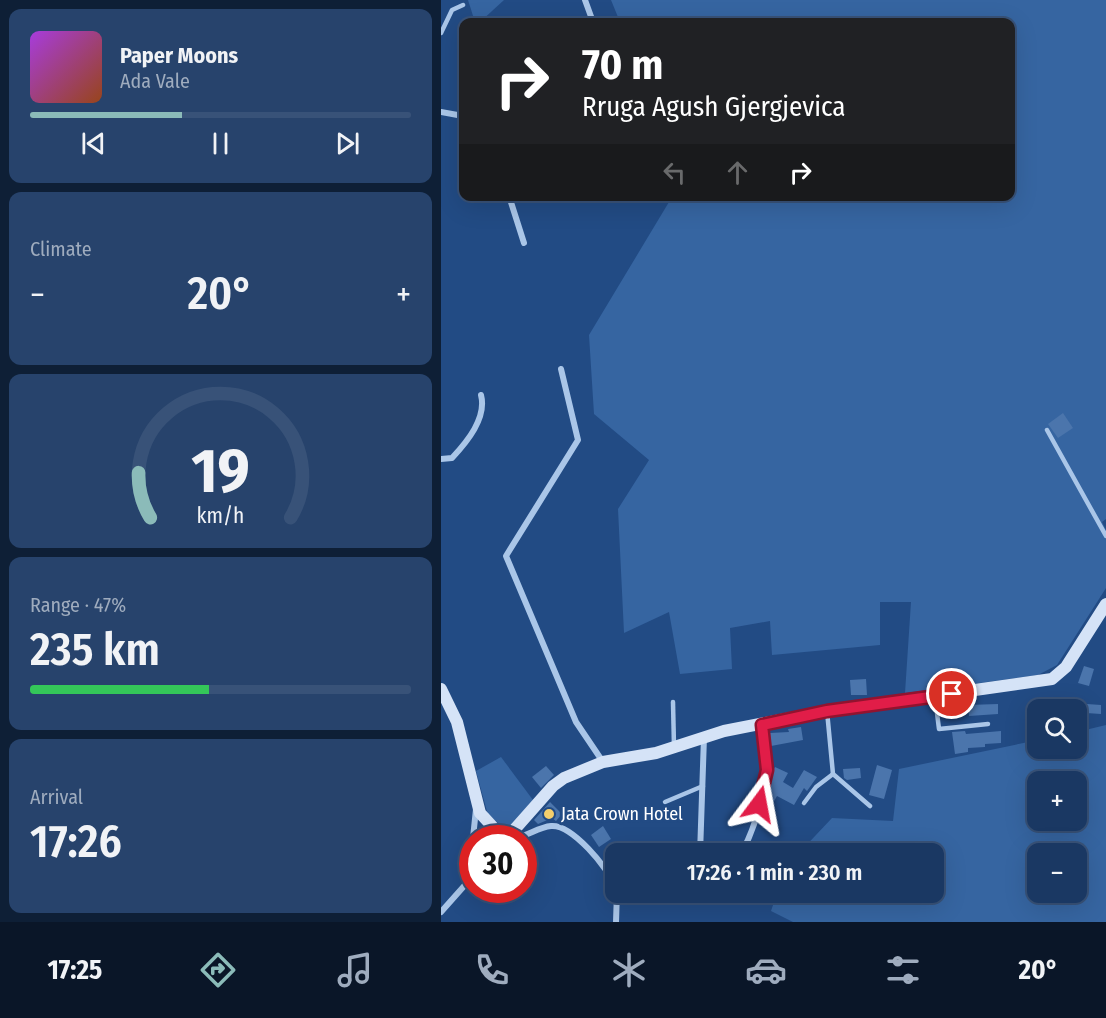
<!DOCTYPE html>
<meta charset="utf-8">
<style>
:root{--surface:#1a3863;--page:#27436c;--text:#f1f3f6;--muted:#9facbe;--line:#385278;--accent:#8bbbb9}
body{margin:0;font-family:"Fira Sans Condensed",sans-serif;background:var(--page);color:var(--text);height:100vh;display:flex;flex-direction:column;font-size:22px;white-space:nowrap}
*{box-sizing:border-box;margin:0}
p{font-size:20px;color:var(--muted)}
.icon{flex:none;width:33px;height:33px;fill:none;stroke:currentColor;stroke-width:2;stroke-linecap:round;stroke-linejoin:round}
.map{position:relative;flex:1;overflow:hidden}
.sheet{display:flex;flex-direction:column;gap:9px;padding:9px;background:#0e1f36;width:441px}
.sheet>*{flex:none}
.hud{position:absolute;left:18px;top:18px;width:556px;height:183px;border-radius:12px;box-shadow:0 6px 24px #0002,0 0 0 2px var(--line);background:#202124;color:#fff;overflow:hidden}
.fabs{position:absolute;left:586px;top:699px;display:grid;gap:12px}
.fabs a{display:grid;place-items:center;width:60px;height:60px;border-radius:12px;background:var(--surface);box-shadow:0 6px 24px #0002,0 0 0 2px var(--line);font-size:30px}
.speed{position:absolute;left:18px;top:825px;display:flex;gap:12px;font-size:30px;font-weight:700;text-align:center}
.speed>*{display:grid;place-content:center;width:78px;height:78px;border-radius:50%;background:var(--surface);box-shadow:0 6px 24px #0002,0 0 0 2px var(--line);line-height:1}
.speed .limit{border:9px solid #d22;background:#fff;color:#111}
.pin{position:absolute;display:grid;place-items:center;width:51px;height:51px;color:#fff;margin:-26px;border:3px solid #fff;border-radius:50%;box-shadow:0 2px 6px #0007}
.me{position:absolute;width:66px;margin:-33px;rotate:13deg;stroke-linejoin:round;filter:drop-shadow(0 0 4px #0008)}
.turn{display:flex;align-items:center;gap:21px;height:126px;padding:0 24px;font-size:27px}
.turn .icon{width:78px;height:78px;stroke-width:2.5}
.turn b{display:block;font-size:42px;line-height:51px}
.lanes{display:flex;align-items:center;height:57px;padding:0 24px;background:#0003;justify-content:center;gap:30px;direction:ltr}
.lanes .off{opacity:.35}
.big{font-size:45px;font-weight:600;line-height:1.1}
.sheet .widget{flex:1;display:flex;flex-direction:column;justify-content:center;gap:9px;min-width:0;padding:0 21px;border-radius:12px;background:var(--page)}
.sheet .dial{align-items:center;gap:0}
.dial svg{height:156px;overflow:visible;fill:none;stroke:var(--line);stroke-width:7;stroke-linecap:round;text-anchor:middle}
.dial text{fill:var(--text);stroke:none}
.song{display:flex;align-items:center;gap:18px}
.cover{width:72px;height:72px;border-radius:9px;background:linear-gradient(135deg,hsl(280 70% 55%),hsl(20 70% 35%))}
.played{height:6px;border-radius:3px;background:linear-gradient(90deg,var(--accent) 40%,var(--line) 40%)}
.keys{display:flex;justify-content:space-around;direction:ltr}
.heat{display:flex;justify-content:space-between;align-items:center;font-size:33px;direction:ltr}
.charge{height:9px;border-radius:4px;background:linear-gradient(90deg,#34c759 47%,var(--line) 0)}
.trip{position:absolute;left:164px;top:843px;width:339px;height:60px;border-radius:12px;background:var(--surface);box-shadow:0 6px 24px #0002,0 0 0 2px var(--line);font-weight:600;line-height:60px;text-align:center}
.tab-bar{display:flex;height:96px;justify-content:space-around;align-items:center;background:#0a1628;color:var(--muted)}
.tab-bar .icon{width:42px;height:42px}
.tab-bar .active{color:var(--accent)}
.tab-bar b{font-size:27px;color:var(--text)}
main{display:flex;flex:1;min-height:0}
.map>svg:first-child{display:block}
.green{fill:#3665a1;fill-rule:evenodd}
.building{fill:#4b75ac}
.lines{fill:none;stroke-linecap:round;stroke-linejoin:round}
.lane{stroke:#aac6e8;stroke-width:4.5}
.street{stroke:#aac6e8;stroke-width:6}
.secondary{stroke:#d5e3f7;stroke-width:12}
.route-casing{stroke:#92132f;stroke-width:15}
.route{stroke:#e11d48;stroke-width:10}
.poi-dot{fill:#f4cf6c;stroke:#224b84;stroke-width:2}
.labels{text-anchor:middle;stroke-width:6;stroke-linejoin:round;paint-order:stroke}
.poi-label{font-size:18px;fill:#fff;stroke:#224b84;text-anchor:start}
</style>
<main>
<section class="sheet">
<div class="widget">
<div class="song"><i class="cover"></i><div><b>Paper Moons</b><p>Ada Vale</p></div></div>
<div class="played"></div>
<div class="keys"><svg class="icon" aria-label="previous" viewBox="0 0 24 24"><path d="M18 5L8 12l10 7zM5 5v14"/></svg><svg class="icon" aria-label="pause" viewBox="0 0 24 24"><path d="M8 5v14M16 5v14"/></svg><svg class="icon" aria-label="next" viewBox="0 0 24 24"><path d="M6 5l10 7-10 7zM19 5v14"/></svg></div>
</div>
<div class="widget"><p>Climate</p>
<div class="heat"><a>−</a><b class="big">20°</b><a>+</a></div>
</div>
<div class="widget dial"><svg viewBox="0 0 100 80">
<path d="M14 69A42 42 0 1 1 86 69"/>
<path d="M14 69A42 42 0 0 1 8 46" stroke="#8bbbb9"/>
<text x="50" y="56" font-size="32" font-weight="700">19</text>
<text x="50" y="72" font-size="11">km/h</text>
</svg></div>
<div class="widget"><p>Range · 47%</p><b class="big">235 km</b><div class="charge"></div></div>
<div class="widget"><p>Arrival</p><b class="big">17:26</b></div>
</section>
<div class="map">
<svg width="665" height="922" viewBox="0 0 665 922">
<rect width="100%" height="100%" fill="#224b84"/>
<g class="green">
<path d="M27 0H63L39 22H34Z"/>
<path d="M170 0H665V519L661 522 665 530V588L616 665 597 675 464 693 470 602H439V645L331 655 329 621 289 628 291 669 239 674 228 612 183 633 177 509 208 460 153 414 148 335 231 197 570 196V22H179Z"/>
<path d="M665 725V922H352L330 911 336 893 492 892V854L358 853 391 818 452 821 458 769 597 740V748H636V732ZM597 782H636V820H597ZM597 854H636V892H597Z"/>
<path d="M60 757 92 800 66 830 47 815 35 771Z"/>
</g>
<g class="building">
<path d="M622 413 632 428 617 438 607 424Z"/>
<path d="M643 666 653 669 648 686 637 683Z"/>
<path d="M425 679 426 695H410L409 680Z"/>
<path d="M632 703 660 705V714L645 713 644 720H636V710H631Z"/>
<path d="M557 704V714L528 716 527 705Z"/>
<path d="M360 727 362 740 330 746 329 733 348 732 347 729Z"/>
<path d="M524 731 525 734 560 731V743L544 744V747L527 748V752L514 754 511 732Z"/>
<path d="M436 765 451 770 443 799 428 795Z"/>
<path d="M105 766 113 775 100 788 91 777Z"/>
<path d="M334 767 347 773 342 782 352 788 363 770 376 777 366 791 363 788 353 805 336 796 332 803 325 800 328 779Z"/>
<path d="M419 768 420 778 406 780 403 778 402 769Z"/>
<path d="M109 802 121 814 115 821 111 818 97 824 93 820Z"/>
<path d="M162 826 170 839 158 847 150 835Z"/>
</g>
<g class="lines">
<g class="lane">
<path d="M0 33 11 10 22 5"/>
<path d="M606 430 665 536"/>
<path d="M494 697 498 729 547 724"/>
<path d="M232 702 233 747"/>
<path d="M386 711 392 774 429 806"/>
<path d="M224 802 262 786"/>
<path d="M363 803 375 787 392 774"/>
</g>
<g class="street">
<path d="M144 0 152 22"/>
<path d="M0 112 22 116"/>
<path d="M68 196 83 243"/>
<path d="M120 369 137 440 65 556 135 722 162 762"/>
<path d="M0 459 11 458C26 442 46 418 40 395"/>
<path d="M32 838 35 809"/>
<path d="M74 838C86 836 98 827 110 826 131 824 167 868 174 886"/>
<path d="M302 850C323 810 327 769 321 725"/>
<path d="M259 854 263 737"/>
<path d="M29 877 32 854"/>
<path d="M0 912 32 876"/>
<path d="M175 922 176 892"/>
</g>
<g class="secondary">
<path d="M0 689 16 722 39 813 62 838"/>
<path d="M66 838 112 786 123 778 162 762 215 753 283 731 386 711 611 679 625 667 665 604"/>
</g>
</g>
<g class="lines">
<g class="route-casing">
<path id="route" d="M318 804 326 770 321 725 386 711 511 694"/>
</g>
<use href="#route" class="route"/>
</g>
<circle class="poi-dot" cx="108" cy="814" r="6"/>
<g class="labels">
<g class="poi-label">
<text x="120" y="820">Jata Crown Hotel</text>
</g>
</g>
</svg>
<div class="fabs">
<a><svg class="icon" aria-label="search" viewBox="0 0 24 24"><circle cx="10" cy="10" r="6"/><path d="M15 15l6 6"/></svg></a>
<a>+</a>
<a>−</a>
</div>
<div class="speed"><div class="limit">30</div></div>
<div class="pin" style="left:511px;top:694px;background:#d93025"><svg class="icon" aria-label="arrive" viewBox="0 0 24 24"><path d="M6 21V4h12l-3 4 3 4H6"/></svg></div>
<svg class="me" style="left:318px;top:804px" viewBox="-20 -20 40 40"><path d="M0-17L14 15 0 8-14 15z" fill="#e11d48" stroke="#fff" stroke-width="4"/></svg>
<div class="trip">17:26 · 1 min · 230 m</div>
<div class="hud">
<div class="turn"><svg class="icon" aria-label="right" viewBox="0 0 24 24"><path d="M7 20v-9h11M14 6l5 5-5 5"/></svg><div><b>70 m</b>Rruga Agush Gjergjevica</div></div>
<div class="lanes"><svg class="icon off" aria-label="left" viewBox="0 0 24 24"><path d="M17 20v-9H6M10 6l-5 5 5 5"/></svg><svg class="icon off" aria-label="ahead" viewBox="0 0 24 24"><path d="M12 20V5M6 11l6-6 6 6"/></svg><svg class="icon" aria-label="right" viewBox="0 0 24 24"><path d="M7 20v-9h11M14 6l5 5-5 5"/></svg></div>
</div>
</div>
</main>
<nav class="tab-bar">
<b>17:25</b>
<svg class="icon active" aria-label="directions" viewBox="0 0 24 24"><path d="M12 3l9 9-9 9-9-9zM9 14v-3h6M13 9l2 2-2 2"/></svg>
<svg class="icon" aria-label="music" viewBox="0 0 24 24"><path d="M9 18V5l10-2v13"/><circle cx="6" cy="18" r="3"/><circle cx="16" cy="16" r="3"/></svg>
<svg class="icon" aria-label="phone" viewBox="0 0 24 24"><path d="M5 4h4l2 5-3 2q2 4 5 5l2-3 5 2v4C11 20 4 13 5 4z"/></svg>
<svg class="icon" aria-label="climate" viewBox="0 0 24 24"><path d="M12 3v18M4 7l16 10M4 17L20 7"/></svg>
<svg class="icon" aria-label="car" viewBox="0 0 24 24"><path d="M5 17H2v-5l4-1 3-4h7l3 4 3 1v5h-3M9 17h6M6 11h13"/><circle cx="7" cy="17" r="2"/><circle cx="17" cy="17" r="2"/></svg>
<svg class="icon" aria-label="filters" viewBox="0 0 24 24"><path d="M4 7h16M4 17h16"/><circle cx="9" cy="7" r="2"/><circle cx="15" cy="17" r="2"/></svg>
<b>20°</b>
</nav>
